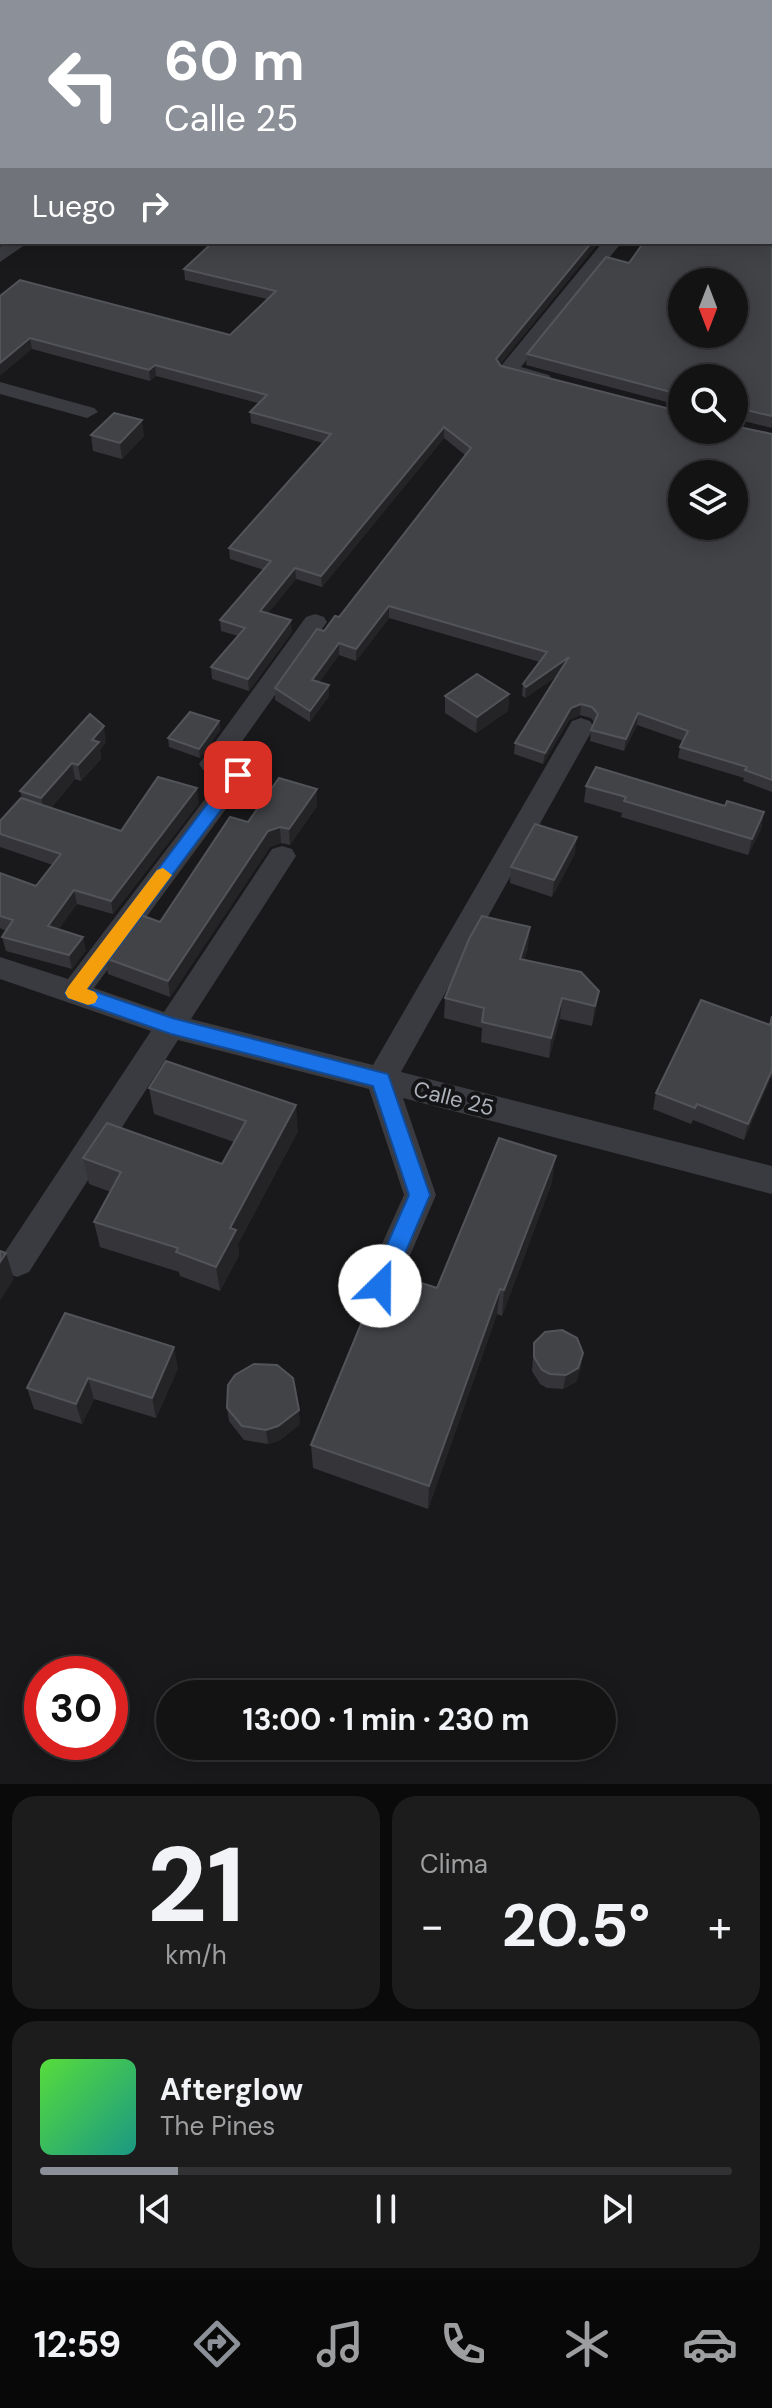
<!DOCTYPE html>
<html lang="es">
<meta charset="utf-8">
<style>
:root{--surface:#131314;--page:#1c1c1d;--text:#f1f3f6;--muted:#9d9ea0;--line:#323234;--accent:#8c9099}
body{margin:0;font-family:"DM Sans",sans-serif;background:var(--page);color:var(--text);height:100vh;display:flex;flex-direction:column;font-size:30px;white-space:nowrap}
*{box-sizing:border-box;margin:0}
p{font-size:26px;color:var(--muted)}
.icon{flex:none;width:44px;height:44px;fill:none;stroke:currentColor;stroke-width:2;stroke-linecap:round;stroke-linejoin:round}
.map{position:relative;height:1784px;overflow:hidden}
.details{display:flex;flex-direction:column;gap:12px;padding:12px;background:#0a0a0b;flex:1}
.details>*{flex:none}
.top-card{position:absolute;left:0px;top:0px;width:772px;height:244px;box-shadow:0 4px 20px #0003,0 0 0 2px var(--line);background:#8c9099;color:#fff;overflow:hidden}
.needle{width:52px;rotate:180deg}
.fabs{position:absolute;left:668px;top:268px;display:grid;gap:16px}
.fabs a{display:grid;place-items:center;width:80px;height:80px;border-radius:50%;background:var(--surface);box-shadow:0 4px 20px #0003,0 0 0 2px var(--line);font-size:40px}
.speed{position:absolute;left:24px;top:1656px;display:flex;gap:16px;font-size:40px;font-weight:700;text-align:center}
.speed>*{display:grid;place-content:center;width:104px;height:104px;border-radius:50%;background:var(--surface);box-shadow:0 4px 20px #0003,0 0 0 2px var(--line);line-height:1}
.speed .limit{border:12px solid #d22;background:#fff;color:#111}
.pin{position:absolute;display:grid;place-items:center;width:68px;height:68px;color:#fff;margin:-34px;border-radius:16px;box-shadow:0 4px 12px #0006}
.me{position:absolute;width:88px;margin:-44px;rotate:23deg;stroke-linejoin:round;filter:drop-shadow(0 0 6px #0008)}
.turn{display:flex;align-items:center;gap:28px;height:168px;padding:0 32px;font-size:36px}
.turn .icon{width:104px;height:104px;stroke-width:2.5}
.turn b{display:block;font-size:56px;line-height:68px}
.then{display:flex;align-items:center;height:76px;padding:0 32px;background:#0003;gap:16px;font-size:30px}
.big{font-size:60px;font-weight:700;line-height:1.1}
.details .tile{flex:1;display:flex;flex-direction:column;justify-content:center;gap:12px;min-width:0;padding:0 28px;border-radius:24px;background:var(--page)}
.details .dial{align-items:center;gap:0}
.dial b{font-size:104px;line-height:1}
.song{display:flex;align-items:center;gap:24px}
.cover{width:96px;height:96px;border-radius:12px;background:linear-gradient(135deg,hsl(110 70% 55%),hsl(170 70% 35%))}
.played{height:8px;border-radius:4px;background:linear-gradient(90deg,var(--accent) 20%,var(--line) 20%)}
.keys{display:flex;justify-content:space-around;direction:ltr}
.heat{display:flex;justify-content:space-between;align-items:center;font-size:44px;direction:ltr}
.details .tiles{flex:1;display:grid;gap:12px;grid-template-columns:1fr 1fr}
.tile:last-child{grid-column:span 2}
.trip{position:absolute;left:156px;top:1680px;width:460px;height:80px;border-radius:40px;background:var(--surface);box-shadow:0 4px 20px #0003,0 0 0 2px var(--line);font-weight:700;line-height:80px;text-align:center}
.tab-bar{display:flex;height:128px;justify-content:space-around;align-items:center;background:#080808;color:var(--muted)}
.tab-bar .icon{width:56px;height:56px}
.tab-bar .selected{color:var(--accent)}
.tab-bar b{font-size:36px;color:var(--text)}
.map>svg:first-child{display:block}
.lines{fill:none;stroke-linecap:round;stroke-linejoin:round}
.minor{fill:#3a3b40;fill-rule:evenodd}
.wall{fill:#353539}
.shaded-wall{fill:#242427}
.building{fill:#424347;stroke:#525459;stroke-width:2;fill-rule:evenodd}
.route{fill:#1a73e8;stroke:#114b97;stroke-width:2}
.slow{fill:#f59e0b}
.labels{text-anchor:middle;stroke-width:8;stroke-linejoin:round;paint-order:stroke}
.street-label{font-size:22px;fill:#acb1ba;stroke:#141416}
</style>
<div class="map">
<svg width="772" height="1784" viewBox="0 0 772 1784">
<rect width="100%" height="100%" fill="#19191b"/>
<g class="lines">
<g class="minor">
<path d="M348 0H365L346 2Z"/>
<path d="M596 0H612L594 2Z"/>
<path d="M8 242H29L0 262V247Z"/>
<path d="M603 242H622L521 367 549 375 552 379 549 383 542 385 501 374 498 370 501 366Z"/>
<path d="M0 382 94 408 98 412 87 418 0 394Z"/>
<path d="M315 614 324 617 327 622 228 761 247 769 251 775 94 988 164 1012 272 849 282 846 292 849 296 856 191 1019 373 1065 572 721 581 718 590 721 594 727 401 1072 772 1166V1194L403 1098 436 1195 392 1297 380 1301 368 1297 363 1286 404 1195 369 1089 178 1040 29 1272 17 1277 5 1272 0 1262 5 1252 151 1031 0 979V957L68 979 221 778 203 770 199 764 306 617Z"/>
</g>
</g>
<g class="wall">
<path d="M368 0H451L449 2H452H368Z"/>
<path d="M771 128V159L772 163V428L735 419 734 421V378H682V406L526 365 527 354 629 263 770 242Z"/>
<path d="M213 242H599L500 364 501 366 682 430 772 434V792L743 781 744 778 678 758 680 747 683 741 637 725 624 751 590 741 591 730 594 722 591 718 580 715 569 720 543 764 514 754 515 743 557 676 525 698 522 695 523 684 540 662 389 618 356 661 339 655 319 682 329 696 310 722 275 700V688L324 631 339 617 465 455 444 438 322 587 296 579 268 613 292 632 249 691 212 679 211 667 238 636 221 631 220 620 264 570 230 559 229 548 323 443 251 423 250 412 258 403 156 376 150 381 32 349 0 296 230 335 267 299 185 280 184 269Z"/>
<path d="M91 435 144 436 122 459 93 451Z"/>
<path d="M509 694 508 711 476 733 445 713V696Z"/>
<path d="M219 721 220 730 200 758 169 747 168 738Z"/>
<path d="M106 742 100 750 101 759 81 781 75 779 51 808 121 831 199 803 113 914 77 904 58 929 86 950 72 969 6 951 2 937 6 931 0 928V873L36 886 53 865 0 847V821L22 798 20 791Z"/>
<path d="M586 786 725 806 764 812 761 829 748 855 621 817 622 813 584 802Z"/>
<path d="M317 806 290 845 281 843 270 847 170 997 108 974 105 958 160 922 248 822Z"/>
<path d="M575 853 552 897 510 883 511 867Z"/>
<path d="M528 948 524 960 599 991 592 1026 560 1019 549 1058 481 1042 482 1028 444 1018 445 998Z"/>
<path d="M772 1015V1078L771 1077 744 1140 693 1120 691 1124 653 1109 656 1093 770 1025Z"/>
<path d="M149 1088 298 1131 238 1244 239 1255 220 1291 180 1276 179 1272 100 1247 94 1222 111 1192 89 1184 83 1158 222 1164 234 1142 154 1114Z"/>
<path d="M552 1182 502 1316 497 1314 428 1509 313 1468 311 1445Z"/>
<path d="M65 1313 178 1368 156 1418 94 1399 82 1424 34 1409 27 1388Z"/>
<path d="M534 1343 583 1353 581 1367 576 1382 563 1389 547 1388 540 1384 532 1371Z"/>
<path d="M227 1408 300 1424 280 1440 268 1444 244 1440 229 1421Z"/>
</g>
<g class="shaded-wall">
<path d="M297 0H310L308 2H295Z"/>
<path d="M2 123V146L0 148V125Z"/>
<path d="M2 188V212L0 213V189Z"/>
<path d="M592 242H599L495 370 496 359Z"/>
<path d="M30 338 32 349 0 376V363Z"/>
<path d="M155 365 156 376 150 381 149 370Z"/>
<path d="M142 420 144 436 122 459 120 443Z"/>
<path d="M444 427V438L322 587 321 576Z"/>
<path d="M295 568 296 579 261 622 260 611Z"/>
<path d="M389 606V618L356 661V649Z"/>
<path d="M291 620 292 632 249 691 248 679Z"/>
<path d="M339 643V655L313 691 312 680Z"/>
<path d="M569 657 568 668 525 698 526 687Z"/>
<path d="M329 685V696L310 722V711Z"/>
<path d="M509 694 508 711 476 733 477 717Z"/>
<path d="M581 704 580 715 569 720 543 764 545 753 571 708Z"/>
<path d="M638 713 637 725 624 751 626 739Z"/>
<path d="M219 721 220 730 200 758 199 749Z"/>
<path d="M104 726 106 742 100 750 101 759 81 781 78 765 92 740Z"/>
<path d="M72 763 75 779 45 815 41 798Z"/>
<path d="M197 788 199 803 113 914 111 901Z"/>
<path d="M317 789V806L290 845 289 829Z"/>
<path d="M764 812 761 829 748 855 752 839Z"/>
<path d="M280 827 281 843 270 847 170 997 168 981 268 831Z"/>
<path d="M577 837 575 853 552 897 554 880Z"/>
<path d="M74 890 77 904 51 940 48 926Z"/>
<path d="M530 927 528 948 518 979 520 959Z"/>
<path d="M83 937 86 950 72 969 69 955Z"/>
<path d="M599 991 596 1011 592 1026 595 1006Z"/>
<path d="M562 998 560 1019 549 1058 551 1038Z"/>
<path d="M772 1070 771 1077 744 1140 748 1124Z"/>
<path d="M296 1105 298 1131 238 1244 239 1255 220 1291 216 1267 230 1228Z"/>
<path d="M556 1156 552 1182 502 1316 504 1290Z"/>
<path d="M6 1253 14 1279 0 1301V1262Z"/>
<path d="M500 1289 497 1314 428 1509 429 1486Z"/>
<path d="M174 1347 178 1368 156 1418 152 1398Z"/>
<path d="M583 1353 581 1367 576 1382 563 1389 566 1375Z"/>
<path d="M88 1378 94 1399 82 1424 76 1404Z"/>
<path d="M299 1410 300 1424 280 1440 268 1444 266 1430Z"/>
</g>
<g class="building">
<path d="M244 0H297L295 2H241Z"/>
<path d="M386 0H440L452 2H396Z"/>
<path d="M550 0H582L594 2H548Z"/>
<path d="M684 0H701L713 2H682Z"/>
<path d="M770 11H772V118L770 119Z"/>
<path d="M0 64H2V123L0 125Z"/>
<path d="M770 125 772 132V149H770Z"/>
<path d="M0 147H2V188L0 189Z"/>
<path d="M770 155 772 163V416L737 408 734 414V378H682V395L527 354 606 257 629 263 644 242H770ZM682 282H734V334H682Z"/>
<path d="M213 242H592L496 359 501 366 682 412V430H734V426L772 434V780L745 770 747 767 680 747 688 731 638 713 626 739 591 730 598 714 592 707 581 704 571 708 545 753 515 743 569 657 526 687 523 684 547 652 389 606 356 649 339 643 312 680 329 685 310 711 275 688 317 629 324 631 335 616 339 617 471 448 444 427 321 576 295 568 260 611 291 620 248 679 211 667 245 628 220 620 271 561 229 548 331 434 250 412 267 395 155 365 149 370 30 338 0 363V296L20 280 230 335 276 291 184 269ZM682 474H734V526H682Z"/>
<path d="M114 413 142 420 120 443 91 435Z"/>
<path d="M477 674 509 694 477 717 445 696Z"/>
<path d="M190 712 219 721 199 749 168 738Z"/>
<path d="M90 714 104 726 92 740 99 742 78 765 72 763 41 798 20 791Z"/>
<path d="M596 767 725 806 727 801 764 812 752 839 624 801 626 797 586 786Z"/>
<path d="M158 777 197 788 111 901 74 890 48 926 83 937 69 955 2 937 13 920 0 916V873L36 886 61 854 0 834V821L21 798 121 831Z"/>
<path d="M279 778 317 789 289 829 280 827 268 831 168 981 105 958 138 914 160 922 230 817 248 822Z"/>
<path d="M535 824 577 837 554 880 511 867Z"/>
<path d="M482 916 530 927 520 959 581 972 599 991 595 1006 562 998 551 1038 482 1022 484 1008 445 998 469 939Z"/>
<path d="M701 1000 770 1025 772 1016V1070L748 1124 697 1104 695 1108 656 1093Z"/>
<path d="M166 1061 296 1105 230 1228 236 1230 216 1267 176 1252 178 1248 94 1222 121 1172 83 1158 107 1123 222 1164 246 1121 149 1088Z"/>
<path d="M499 1138 556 1156 504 1290 500 1289 429 1486 311 1445 380 1278 393 1274 437 1288Z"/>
<path d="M0 1251 6 1253 0 1262Z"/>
<path d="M65 1313 174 1347 152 1398 88 1378 76 1404 27 1388Z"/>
<path d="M562 1330 577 1338 583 1353 578 1368 566 1375 550 1374 542 1370 534 1357V1343L545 1332Z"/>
<path d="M254 1364 277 1365 293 1378 299 1410 278 1426 266 1430 242 1426 227 1408 228 1385 235 1375Z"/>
</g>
<path class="route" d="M238 769 244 771 247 775 244 779 87 989 172 1018 388 1074 430 1195 388 1293 380 1296 373 1293 369 1286 409 1195 373 1086 171 1034 68 998 65 993 232 771Z"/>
<path class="slow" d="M163 868 172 875 169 879 87 989 95 992 98 997 95 1003 88 1005 68 998 65 993 68 987 157 870Z"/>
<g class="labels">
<g class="street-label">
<text transform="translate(454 1098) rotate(14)" y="8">Calle 25</text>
</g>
</g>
</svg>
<div class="fabs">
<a><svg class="needle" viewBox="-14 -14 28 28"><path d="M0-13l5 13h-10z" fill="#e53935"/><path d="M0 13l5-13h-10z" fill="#9d9ea0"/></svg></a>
<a><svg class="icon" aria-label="search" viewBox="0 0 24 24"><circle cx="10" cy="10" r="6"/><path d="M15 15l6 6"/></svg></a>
<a><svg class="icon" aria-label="layers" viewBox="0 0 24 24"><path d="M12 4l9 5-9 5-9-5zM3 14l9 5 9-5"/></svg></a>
</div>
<div class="speed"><div class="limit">30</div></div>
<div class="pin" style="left:238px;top:775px;background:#d93025"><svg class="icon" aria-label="arrive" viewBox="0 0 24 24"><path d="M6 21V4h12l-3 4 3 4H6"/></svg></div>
<svg class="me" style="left:380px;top:1286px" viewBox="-20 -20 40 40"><circle r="19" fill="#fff"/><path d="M0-13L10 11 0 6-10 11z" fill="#1a73e8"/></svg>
<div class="trip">13:00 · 1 min · 230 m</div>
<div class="top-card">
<div class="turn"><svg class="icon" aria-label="left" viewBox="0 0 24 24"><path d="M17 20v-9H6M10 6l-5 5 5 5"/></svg><div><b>60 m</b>Calle 25</div></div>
<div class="then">Luego<svg class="icon" aria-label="right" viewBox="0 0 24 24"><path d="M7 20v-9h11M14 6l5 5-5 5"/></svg></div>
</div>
</div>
<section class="details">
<div class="tiles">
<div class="tile dial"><b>21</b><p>km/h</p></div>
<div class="tile"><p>Clima</p>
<div class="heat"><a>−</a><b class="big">20.5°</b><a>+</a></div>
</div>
<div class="tile">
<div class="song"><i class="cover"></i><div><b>Afterglow</b><p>The Pines</p></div></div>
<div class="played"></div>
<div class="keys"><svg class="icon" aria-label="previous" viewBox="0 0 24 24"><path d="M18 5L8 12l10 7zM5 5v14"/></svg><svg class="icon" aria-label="pause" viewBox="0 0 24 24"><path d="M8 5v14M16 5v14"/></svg><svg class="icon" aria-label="next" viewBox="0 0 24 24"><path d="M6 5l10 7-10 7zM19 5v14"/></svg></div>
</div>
</div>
</section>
<nav class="tab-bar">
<b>12:59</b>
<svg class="icon selected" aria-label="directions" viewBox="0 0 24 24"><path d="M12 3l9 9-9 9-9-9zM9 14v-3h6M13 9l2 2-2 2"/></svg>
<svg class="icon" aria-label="music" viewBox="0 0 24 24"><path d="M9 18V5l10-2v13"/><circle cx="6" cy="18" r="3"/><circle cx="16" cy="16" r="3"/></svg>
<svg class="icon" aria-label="phone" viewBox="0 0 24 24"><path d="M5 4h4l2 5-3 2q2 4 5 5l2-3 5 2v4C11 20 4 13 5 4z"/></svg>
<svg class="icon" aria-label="climate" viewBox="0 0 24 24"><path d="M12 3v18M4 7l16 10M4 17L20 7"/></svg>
<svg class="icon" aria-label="car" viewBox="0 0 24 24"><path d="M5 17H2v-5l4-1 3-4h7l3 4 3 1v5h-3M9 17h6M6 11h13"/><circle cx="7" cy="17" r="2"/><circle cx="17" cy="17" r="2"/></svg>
</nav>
